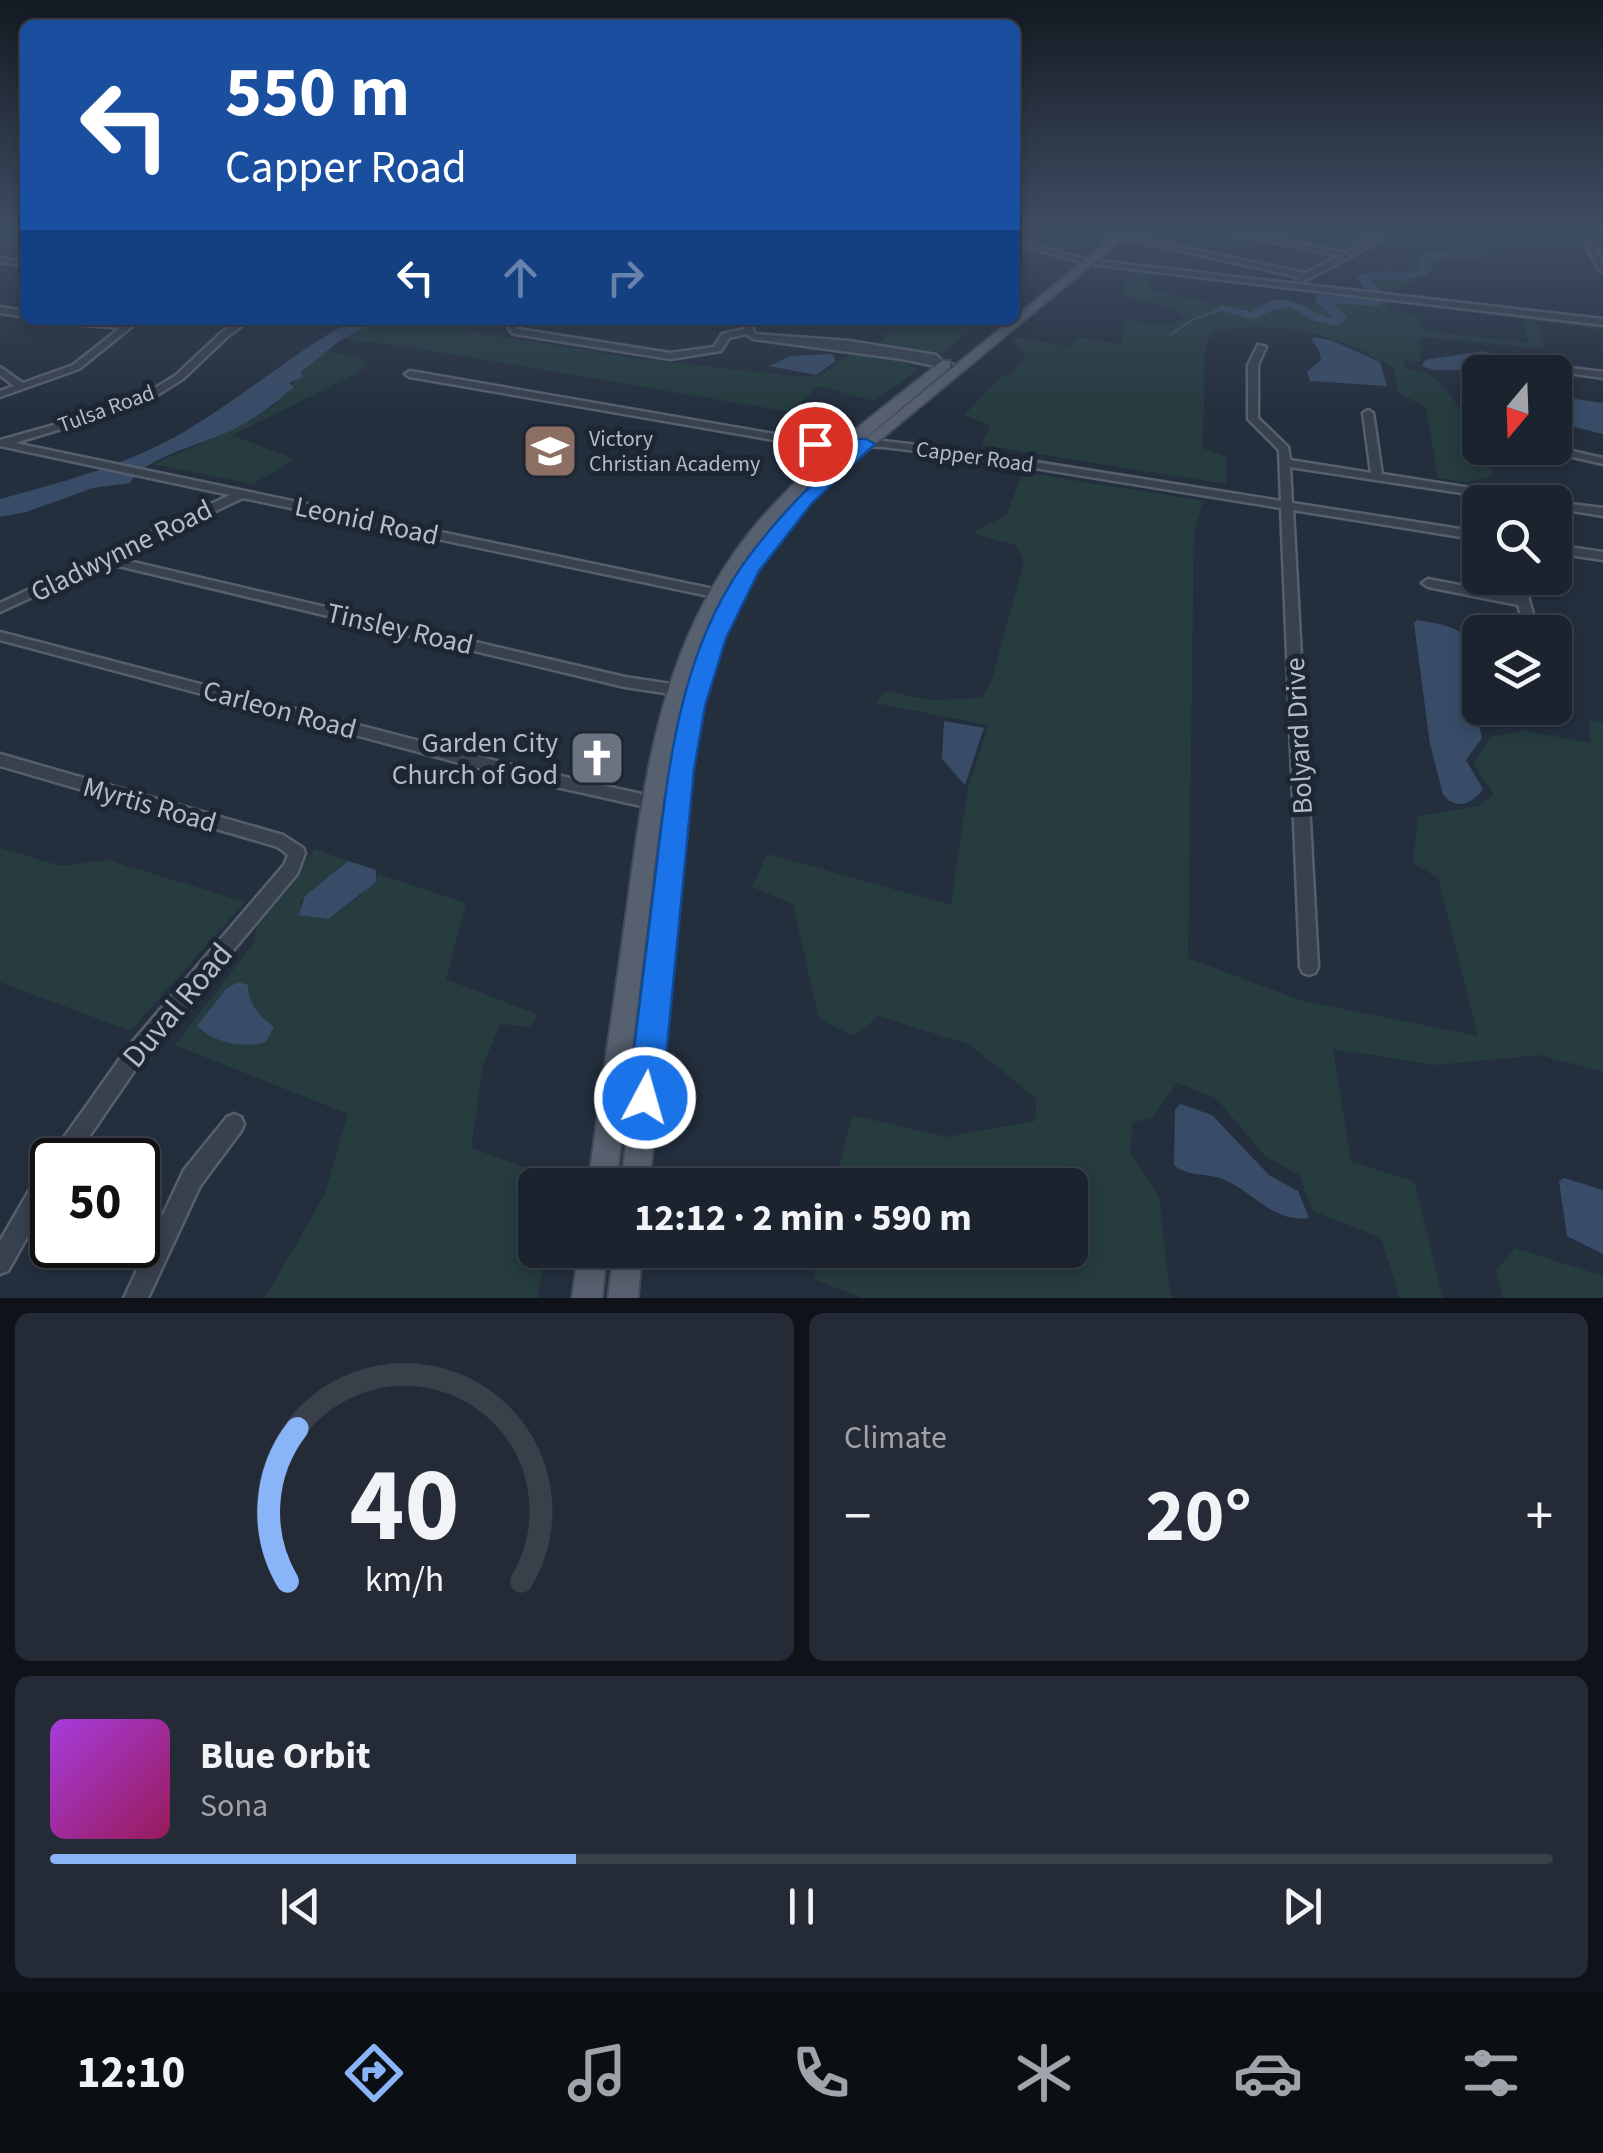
<!DOCTYPE html>
<meta charset="utf-8">
<style>
:root{--surface:#1b232e;--page:#242b36;--text:#f1f3f6;--muted:#a0a4aa;--line:#39404a;--accent:#8ab4f8}
body{margin:0;font-family:"Source Sans 3",sans-serif;background:var(--page);color:var(--text);height:100vh;display:flex;flex-direction:column;font-size:38px;white-space:nowrap}
*{box-sizing:border-box;margin:0}
p{font-size:32px;color:var(--muted)}
.icon{flex:none;width:55px;height:55px;fill:none;stroke:currentColor;stroke-width:2;stroke-linecap:round;stroke-linejoin:round}
.map{position:relative;height:1298px;overflow:hidden}
.side{display:flex;flex-direction:column;gap:15px;padding:15px;background:#0f1319;flex:1}
.side>*{flex:none}
.top-card{position:absolute;left:20px;top:20px;width:1000px;height:305px;border-radius:15px;box-shadow:0 5px 15px #0003,0 0 0 2px var(--line);background:#1a4fa0;color:#fff;overflow:hidden}
.needle{width:65px;rotate:199deg}
.buttons{position:absolute;left:1462px;top:355px;display:grid;gap:20px}
.buttons a{display:grid;place-items:center;width:110px;height:110px;border-radius:15px;background:var(--surface);box-shadow:0 5px 15px #0003,0 0 0 2px var(--line);font-size:50px}
.speed{position:absolute;left:30px;top:1138px;display:flex;gap:20px;font-size:50px;font-weight:700;text-align:center}
.speed>*{display:grid;place-content:center;width:130px;height:130px;border-radius:50%;background:var(--surface);box-shadow:0 5px 15px #0003,0 0 0 2px var(--line);line-height:1}
.speed .limit{border:5px solid #111;border-radius:15px;background:#fff;color:#111}
.pin{position:absolute;display:grid;place-items:center;width:85px;height:85px;color:#fff;margin:-42px;border:5px solid #fff;border-radius:50%;box-shadow:0 2px 10px #0007}
.me{position:absolute;width:110px;margin:-55px;rotate:6deg;stroke-linejoin:round;filter:drop-shadow(0 0 8px #0008)}
.turn{display:flex;align-items:center;gap:35px;height:210px;padding:0 40px;font-size:45px}
.turn .icon{width:130px;height:130px;stroke-width:2.5}
.turn b{display:block;font-size:70px;line-height:85px}
.lanes{display:flex;align-items:center;height:95px;padding:0 40px;background:#0003;justify-content:center;gap:50px;direction:ltr}
.lanes .off{opacity:.35}
.big{font-size:75px;font-weight:700;line-height:1.1}
.side .card{flex:1;display:flex;flex-direction:column;justify-content:center;gap:15px;min-width:0;padding:0 35px;border-radius:15px;background:var(--page)}
.side .dial{align-items:center;gap:0}
.dial svg{height:260px;overflow:visible;fill:none;stroke:var(--line);stroke-width:7;stroke-linecap:round;text-anchor:middle}
.dial text{fill:var(--text);stroke:none}
.song{display:flex;align-items:center;gap:30px}
.cover{width:120px;height:120px;border-radius:15px;background:linear-gradient(135deg,hsl(280 70% 55%),hsl(330 70% 35%))}
.played{height:10px;border-radius:5px;background:linear-gradient(90deg,var(--accent) 35%,var(--line) 35%)}
.keys{display:flex;justify-content:space-around;direction:ltr}
.heat{display:flex;justify-content:space-between;align-items:center;font-size:55px;direction:ltr}
.side .tiles{flex:1;display:grid;gap:15px;grid-template-columns:1fr 1fr}
.card:last-child{grid-column:span 2}
.trip{position:absolute;left:518px;top:1168px;width:570px;height:100px;border-radius:15px;background:var(--surface);box-shadow:0 5px 15px #0003,0 0 0 2px var(--line);font-weight:700;line-height:100px;text-align:center}
.menu{display:flex;height:160px;justify-content:space-around;align-items:center;background:#0b0e12;color:var(--muted)}
.menu .icon{width:70px;height:70px}
.menu .active{color:var(--accent)}
.menu b{font-size:45px;color:var(--text)}
.map>svg:first-child{display:block}
.green{fill:#263c3f;fill-rule:evenodd}
.water{fill:#394c67}
.lines{fill:none;stroke-linecap:round;stroke-linejoin:round}
.stream{stroke:#394c67;stroke-width:2.5}
.river{fill:#394c67;fill-rule:evenodd}
.minor-casing{stroke:#565f6c;stroke-width:5}
.major-casing{stroke:#414a57;stroke-width:4}
.minor{fill:#38414e;fill-rule:evenodd}
.major{fill:#56606e;fill-rule:evenodd}
.route{fill:#1a73e8;stroke:#114b97;stroke-width:2.5}
.labels{text-anchor:middle;stroke-width:10;stroke-linejoin:round;paint-order:stroke}
.far-street-label{font-size:22px;fill:#b4bcc9;stroke:#1d2633}
.far-poi-label{font-size:22px;fill:#b4bcc9;stroke:#1d2633;text-anchor:start}
.street-label{font-size:28px;fill:#b4bcc9;stroke:#1d2633}
.poi-label{font-size:28px;fill:#b4bcc9;stroke:#1d2633;text-anchor:end}
.near-street-label{font-size:32px;fill:#b4bcc9;stroke:#1d2633}
</style>
<div class="map">
<svg width="1603" height="1298" viewBox="0 0 1603 1298">
<rect width="100%" height="100%" fill="#242f3e"/>
<g class="green">
<path d="M1473 231 1504 242 1495 252H1452L1464 259H1442L1434 270 1390 293 1394 302 1385 308 1419 317 1422 330 1529 343 1523 316 1603 325V330L1536 321 1546 349 1420 337 1421 362 1404 360 1403 368C1413 370 1425 371 1433 377 1454 394 1490 452 1493 477L1465 482 1438 478 1426 407 1397 392 1395 369C1341 334 1276 319 1213 331L1205 347 1203 448 1226 457V484L982 445 990 425 964 415 1004 374 1011 375 1026 357 1013 341 1018 337 1070 347 1078 337 1120 344 1128 320 1170 326 1184 317 1171 308 1121 296 1132 270 1148 273 1150 291C1179 295 1211 304 1240 305 1267 305 1285 296 1312 307L1315 296 1365 299 1367 292 1360 275 1414 270 1413 256 1428 251 1449 250Z"/>
<path d="M380 320H465L464 330 646 360 804 377 820 376 850 354 899 360 918 370 874 401 819 386 790 412 415 348 345 339Z"/>
<path d="M876 320H984L942 353 879 345 893 325Z"/>
<path d="M328 351 362 358 367 364 358 373 232 435 295 459 253 484 153 464 220 436 274 405 312 360Z"/>
<path d="M1023 472 1203 501 1194 530 1188 958 1303 1001 1478 1036 1438 878 1413 863 1418 816 1479 806 1494 794 1474 764 1490 737 1523 730 1590 743V720L1603 723V1072L1540 1055 1435 1065 1333 1049 1351 1162 1414 1181 1443 1298H1400L1381 1238 1313 1211 1299 1175 1265 1156 1216 1098 1177 1083 1153 1117 1132 1123 1131 1154 1159 1197 1170 1293 1174 1298H863L813 1279 820 1250H1070V1185H835L852 1115 947 1137 1035 1121 1037 1099 970 1045 879 1016 854 1036 819 1019 793 904 752 887 767 854 951 905 968 788 988 725 875 703 885 691 931 700 982 698 992 679 1024 562 1017 546 973 533 1007 514Z"/>
<path d="M0 848 61 866 108 860 245 902 130 1031 0 982Z"/>
<path d="M315 849 348 861 300 902 328 918 360 896 379 874 466 903 446 979 538 1015 530 1027 500 1024 483 1065 471 1148 556 1178 555 1185H535V1250H545L538 1298H265L324 1196 348 1114 175 1045 254 943 258 920ZM226 989 248 997 256 1013 274 1027 266 1042C245 1048 212 1044 197 1027Z"/>
<path d="M1515 1248 1603 1276V1298H1503L1496 1271Z"/>
</g>
<g class="water">
<path d="M353 320H380L339 341 301 372 302 377 289 383 294 387C272 406 248 424 221 435 197 445 141 460 130 483L93 488 26 512 0 517V499C64 482 130 464 187 430 244 396 294 352 353 320Z"/>
<path d="M1314 337 1333 341 1380 362 1387 386 1310 381 1307 372 1321 360 1319 350 1311 340Z"/>
<path d="M1483 351 1492 354 1497 370H1433L1422 366 1425 360Z"/>
<path d="M832 354 836 361 816 375 769 366 790 356Z"/>
<path d="M1569 398 1603 403V434L1574 427 1572 411 1565 402Z"/>
<path d="M1417 620C1452 625 1480 632 1474 672L1468 679 1482 738 1466 760 1483 789C1473 804 1455 811 1443 794L1430 744 1414 623Z"/>
<path d="M944 721 984 728 965 785 942 759Z"/>
<path d="M348 861 376 870V882L328 919 299 915 305 896Z"/>
<path d="M238 982 248 985C249 1006 259 1015 274 1027L266 1042C245 1049 212 1043 197 1026L226 989Z"/>
<path d="M1180 1104 1212 1115 1269 1175 1298 1191 1309 1218C1273 1223 1255 1193 1225 1180 1207 1172 1189 1178 1174 1165L1175 1110Z"/>
<path d="M1564 1178 1603 1190V1254L1567 1236 1559 1181Z"/>
</g>
<g class="lines">
<path class="stream" d="M1170 335 1194 319 1222 309"/>
<path class="river" d="M1429 250 1477 251 1483 255 1477 259 1432 258 1429 260 1432 272C1413 282 1392 280 1370 279L1384 295 1383 302 1377 306 1333 303 1348 317 1338 326 1314 321 1291 307 1270 311 1254 320 1216 309 1222 305 1251 312C1291 284 1300 312 1334 318L1316 301V295L1371 298 1357 278C1372 266 1400 274 1419 270L1417 259Z"/>
<g class="minor-casing">
<g id="minor">
<path d="M1217 230H1231L1346 253 1373 235 1352 230H1389L1369 247 1300 283 1296 280 1299 277 1104 234 1108 232 1306 273 1339 256Z"/>
<path d="M1015 240 1089 260 1603 319V325L1089 264 1015 244Z"/>
<path d="M1590 244C1599 249 1603 262 1603 272L1599 270 1586 246Z"/>
<path d="M0 258 25 262V266L0 262Z"/>
<path d="M0 307 25 311V317L0 313Z"/>
<path d="M56 320 126 323 130 320H140L79 369 0 397V391L14 386 0 375V367L23 383 73 365 120 328 60 323Z"/>
<path d="M240 320H250L228 336 183 379 154 397 114 413 15 443 728 592 734 596 728 600 243 498 116 558 625 677 684 686 689 688 691 691 689 694 684 696 625 687 106 563 0 612V603L230 495 0 446V440L86 416 147 393 176 375 222 332Z"/>
<path d="M504 320H512L518 329 670 353 714 347 722 334 744 329 745 320H753V330L756 334 849 341 936 355 943 362 964 368 959 371 902 359 753 339 746 334 729 338 721 351 670 359 515 334 512 333Z"/>
<path d="M722 320H730L731 321 726 324Z"/>
<path d="M1258 345 1266 347 1258 365V418L1288 447 1290 460 1371 473 1363 413 1368 410 1373 413 1382 474 1540 499 1546 502H1521L1290 467 1292 503 1480 532V540L1293 510 1318 967 1315 973 1309 975 1303 973 1300 967 1281 508 960 456 883 447 797 444 410 377 405 374 410 371 797 438 883 441 960 450 1281 501 1279 450 1248 419V365Z"/>
<path d="M1564 367 1603 372V378L1561 372V368Z"/>
<path d="M1555 447 1603 458V464L1542 450 1541 448Z"/>
<path d="M1551 502H1555L1603 508V516L1555 508V502Z"/>
<path d="M1555 545 1603 552V560L1555 553Z"/>
<path d="M1511 578H1523L1538 632H1526L1518 605 1428 587 1422 583 1428 579 1516 596Z"/>
<path d="M0 632 512 765 677 802 683 804 685 808 683 812 677 814 512 777 0 640Z"/>
<path d="M1555 703 1560 708 1563 718 1561 722H1551L1546 708H1555Z"/>
<path d="M0 754 283 835 303 848 305 853 297 874 143 1058 73 1160H52V1193L8 1271 0 1274V1241L44 1165 51 1163 53 1153 129 1046 284 865 288 855 278 847 0 766Z"/>
<path d="M234 1114 241 1117 244 1124 241 1131 200 1186 148 1298H124L184 1170 227 1117Z"/>
</g>
</g>
<g class="major-casing">
<g id="major">
<path d="M1122 230H1133L827 484 773 547 737 607 719 650 696 737 649 1185H621L676 737 701 650 721 607 760 542 809 487C680 608 668 755 648 920 637 1008 626 1097 616 1185H588C600 1098 613 1010 625 923 644 782 658 648 750 532 803 466 875 414 942 361H950V367L830 468 1011 320H1015V317Z"/>
<path d="M579 1250H607L602 1298H572Z"/>
<path d="M614 1250H642L638 1298H608Z"/>
</g>
</g>
<use href="#minor" class="minor"/>
<use href="#major" class="major"/>
</g>
<linearGradient id="sky" x2="0" y2="1"><stop stop-color="#141a22"/><stop offset="0.56" stop-color="#3f4d63"/><stop offset="1" stop-color="#3f4d63" stop-opacity="0"/></linearGradient>
<rect width="1603" height="411" fill="url(#sky)"/>
<path class="route" d="M815 438 866 439 875 444 812 503 759 571 726 638 705 706 694 770 662 1098 657 1110 645 1115 633 1110 628 1098C637 1025 646 952 655 879 668 772 678 658 742 566 773 522 809 485 850 449L809 447V440Z"/>
<defs>
<g id="school-square" transform="scale(2.875)"><rect x="-9" y="-9" width="18" height="18" rx="4" fill="#8d6e63" stroke="#1d2633"/><path d="M0-5L7-2L0 1L-7-2ZM-4 1L0 2.5L4 1V4Q0 6-4 4Z" fill="#fff"/></g>
<g id="church-square" transform="scale(2.875)"><rect x="-9" y="-9" width="18" height="18" rx="4" fill="#6b7280" stroke="#1d2633"/><path d="M-1.2-6h2.4v3.5h3.3v2.4h-3.3V6h-2.4V-.1h-3.3v-2.4h3.3Z" fill="#fff"/></g>
</defs>
<g fill-rule="evenodd">
<use href="#school-square" x="550" y="451"/>
<use href="#church-square" x="597" y="758"/>
</g>
<g class="labels">
<g class="far-street-label">
<text transform="translate(106 408) rotate(-20)" y="8">Tulsa Road</text>
<text transform="translate(975 456) rotate(8)" y="8">Capper Road</text>
</g>
<g class="far-poi-label">
<text x="589" y="446">Victory<tspan x="589" dy="25">Christian Academy</tspan></text>
</g>
<g class="street-label">
<text transform="translate(367 520) rotate(12)" y="10">Leonid Road</text>
<text transform="translate(121 550) rotate(-26)" y="10">Gladwynne Road</text>
<text transform="translate(400 628) rotate(13)" y="10">Tinsley Road</text>
<text transform="translate(280 709) rotate(15)" y="10">Carleon Road</text>
<text transform="translate(1298 736) rotate(-93)" y="10">Bolyard Drive</text>
<text transform="translate(150 804) rotate(16)" y="10">Myrtis Road</text>
</g>
<g class="poi-label">
<text x="558" y="752">Garden City<tspan x="558" dy="32">Church of God</tspan></text>
</g>
<g class="near-street-label">
<text transform="translate(177 1005) rotate(-50)" y="11">Duval Road</text>
</g>
</g>
</svg>
<div class="buttons">
<a><svg class="needle" viewBox="-14 -14 28 28"><path d="M0-13l5 13h-10z" fill="#e53935"/><path d="M0 13l5-13h-10z" fill="#a0a4aa"/></svg></a>
<a><svg class="icon" aria-label="search" viewBox="0 0 24 24"><circle cx="10" cy="10" r="6"/><path d="M15 15l6 6"/></svg></a>
<a><svg class="icon" aria-label="layers" viewBox="0 0 24 24"><path d="M12 4l9 5-9 5-9-5zM3 14l9 5 9-5"/></svg></a>
</div>
<div class="speed"><div class="limit">50</div></div>
<div class="pin" style="left:815px;top:444px;background:#d93025"><svg class="icon" aria-label="arrive" viewBox="0 0 24 24"><path d="M6 21V4h12l-3 4 3 4H6"/></svg></div>
<svg class="me" style="left:645px;top:1098px" viewBox="-20 -20 40 40"><circle r="17" fill="#1a73e8" stroke="#fff" stroke-width="3"/><path d="M0-11L8 9 0 5-8 9z" fill="#fff"/></svg>
<div class="trip">12:12 · 2 min · 590 m</div>
<div class="top-card">
<div class="turn"><svg class="icon" aria-label="left" viewBox="0 0 24 24"><path d="M17 20v-9H6M10 6l-5 5 5 5"/></svg><div><b>550 m</b>Capper Road</div></div>
<div class="lanes"><svg class="icon" aria-label="left" viewBox="0 0 24 24"><path d="M17 20v-9H6M10 6l-5 5 5 5"/></svg><svg class="icon off" aria-label="ahead" viewBox="0 0 24 24"><path d="M12 20V5M6 11l6-6 6 6"/></svg><svg class="icon off" aria-label="right" viewBox="0 0 24 24"><path d="M7 20v-9h11M14 6l5 5-5 5"/></svg></div>
</div>
</div>
<section class="side">
<div class="tiles">
<div class="card dial"><svg viewBox="0 0 100 80">
<path d="M14 69A42 42 0 1 1 86 69"/>
<path d="M14 69A42 42 0 0 1 17 22" stroke="#8ab4f8"/>
<text x="50" y="56" font-size="32" font-weight="700">40</text>
<text x="50" y="72" font-size="11">km/h</text>
</svg></div>
<div class="card"><p>Climate</p>
<div class="heat"><a>−</a><b class="big">20°</b><a>+</a></div>
</div>
<div class="card">
<div class="song"><i class="cover"></i><div><b>Blue Orbit</b><p>Sona</p></div></div>
<div class="played"></div>
<div class="keys"><svg class="icon" aria-label="previous" viewBox="0 0 24 24"><path d="M18 5L8 12l10 7zM5 5v14"/></svg><svg class="icon" aria-label="pause" viewBox="0 0 24 24"><path d="M8 5v14M16 5v14"/></svg><svg class="icon" aria-label="next" viewBox="0 0 24 24"><path d="M6 5l10 7-10 7zM19 5v14"/></svg></div>
</div>
</div>
</section>
<nav class="menu">
<b>12:10</b>
<svg class="icon active" aria-label="directions" viewBox="0 0 24 24"><path d="M12 3l9 9-9 9-9-9zM9 14v-3h6M13 9l2 2-2 2"/></svg>
<svg class="icon" aria-label="music" viewBox="0 0 24 24"><path d="M9 18V5l10-2v13"/><circle cx="6" cy="18" r="3"/><circle cx="16" cy="16" r="3"/></svg>
<svg class="icon" aria-label="phone" viewBox="0 0 24 24"><path d="M5 4h4l2 5-3 2q2 4 5 5l2-3 5 2v4C11 20 4 13 5 4z"/></svg>
<svg class="icon" aria-label="climate" viewBox="0 0 24 24"><path d="M12 3v18M4 7l16 10M4 17L20 7"/></svg>
<svg class="icon" aria-label="car" viewBox="0 0 24 24"><path d="M5 17H2v-5l4-1 3-4h7l3 4 3 1v5h-3M9 17h6M6 11h13"/><circle cx="7" cy="17" r="2"/><circle cx="17" cy="17" r="2"/></svg>
<svg class="icon" aria-label="filters" viewBox="0 0 24 24"><path d="M4 7h16M4 17h16"/><circle cx="9" cy="7" r="2"/><circle cx="15" cy="17" r="2"/></svg>
</nav>
